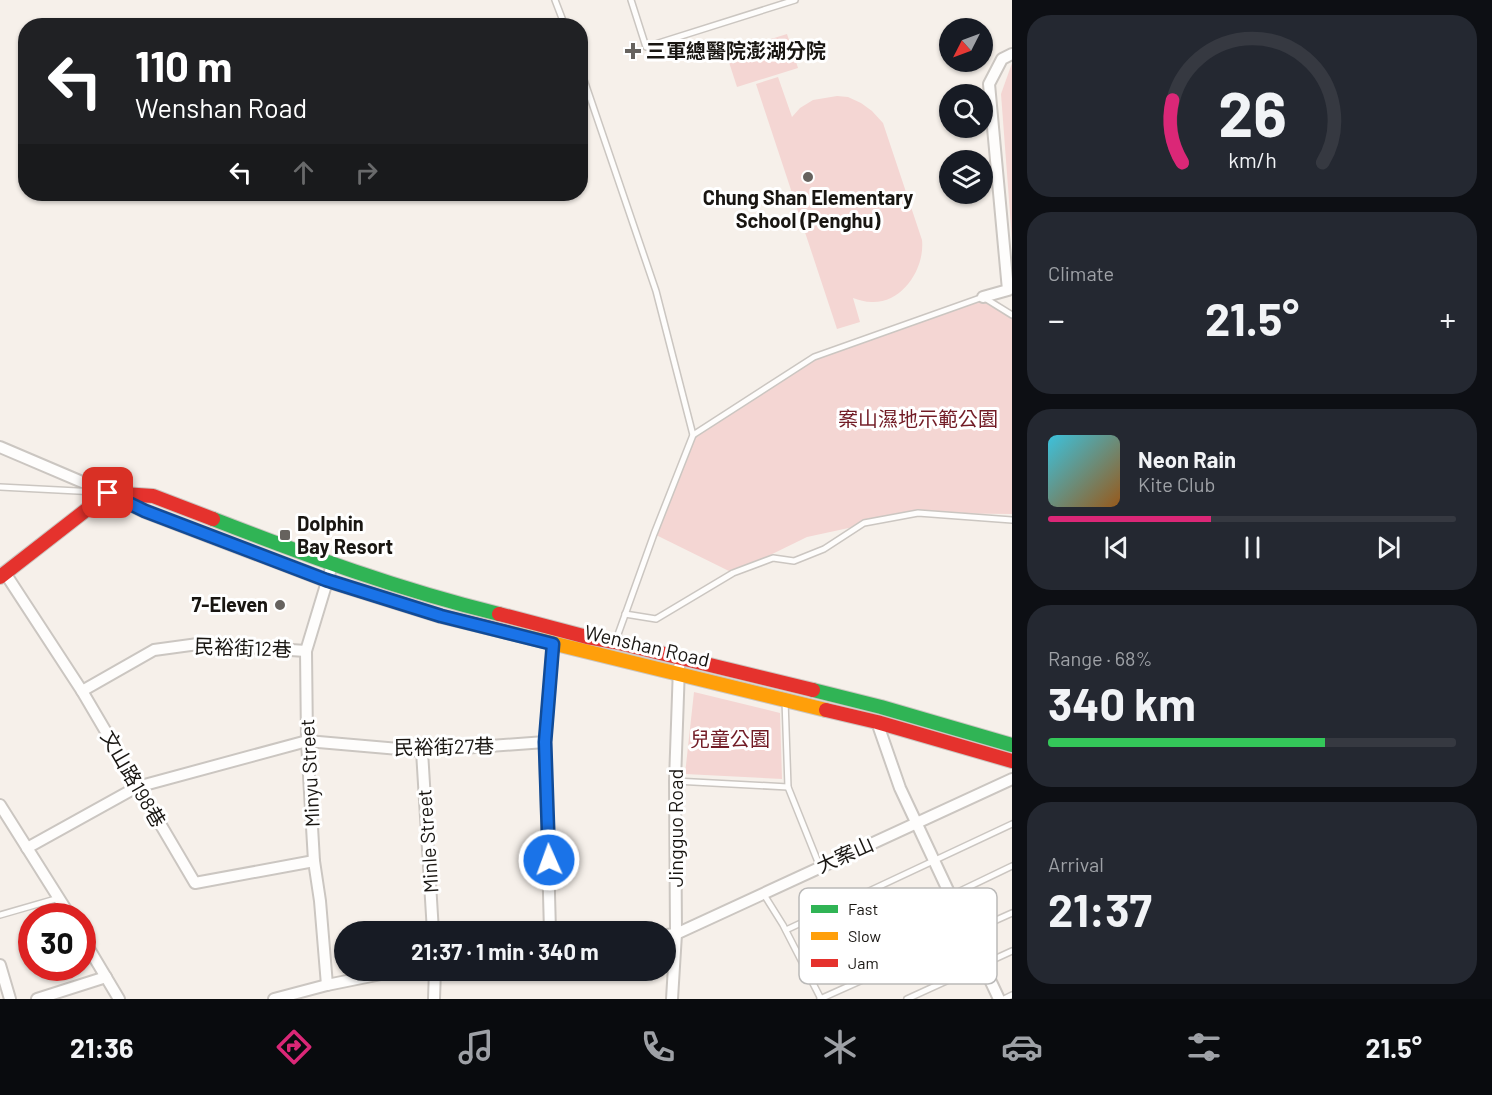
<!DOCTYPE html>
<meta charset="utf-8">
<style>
:root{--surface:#171b24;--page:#242831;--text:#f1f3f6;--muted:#9ea1a6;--line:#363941;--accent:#db2777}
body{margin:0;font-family:Barlow,"Noto Sans TC",sans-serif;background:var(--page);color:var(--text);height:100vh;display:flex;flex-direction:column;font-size:22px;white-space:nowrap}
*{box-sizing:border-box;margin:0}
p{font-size:20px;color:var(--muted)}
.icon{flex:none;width:33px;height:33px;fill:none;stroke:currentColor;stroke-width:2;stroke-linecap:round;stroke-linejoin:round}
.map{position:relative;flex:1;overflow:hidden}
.panel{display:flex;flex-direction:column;gap:15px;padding:15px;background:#0d0f14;width:480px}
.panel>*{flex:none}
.top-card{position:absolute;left:18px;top:18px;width:570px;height:183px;border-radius:24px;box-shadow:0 2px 4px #0004;background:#202124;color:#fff;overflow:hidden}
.needle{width:39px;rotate:228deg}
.fabs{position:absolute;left:939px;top:18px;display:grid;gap:12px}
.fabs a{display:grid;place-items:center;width:54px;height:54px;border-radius:50%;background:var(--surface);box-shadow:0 2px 4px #0004;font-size:30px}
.speed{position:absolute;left:18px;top:903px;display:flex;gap:12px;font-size:30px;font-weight:700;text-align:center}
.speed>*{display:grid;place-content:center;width:78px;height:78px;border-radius:50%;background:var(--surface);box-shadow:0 2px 4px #0004;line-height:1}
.speed .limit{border:9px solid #d22;background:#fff;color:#111}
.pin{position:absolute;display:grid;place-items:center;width:51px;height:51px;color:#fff;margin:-26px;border-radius:12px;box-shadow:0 3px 9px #0006}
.me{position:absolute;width:66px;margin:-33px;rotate:358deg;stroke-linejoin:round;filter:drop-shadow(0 0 4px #0008)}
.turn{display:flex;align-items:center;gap:21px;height:126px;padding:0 18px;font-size:27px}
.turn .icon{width:78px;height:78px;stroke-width:2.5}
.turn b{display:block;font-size:42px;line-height:51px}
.lanes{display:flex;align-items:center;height:57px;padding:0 18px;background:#0003;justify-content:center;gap:30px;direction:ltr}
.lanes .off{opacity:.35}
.big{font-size:45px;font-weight:700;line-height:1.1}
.panel .widget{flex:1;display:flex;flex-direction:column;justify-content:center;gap:9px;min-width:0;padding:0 21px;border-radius:24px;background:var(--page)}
.panel .dial{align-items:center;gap:0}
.dial svg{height:156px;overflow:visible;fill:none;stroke:var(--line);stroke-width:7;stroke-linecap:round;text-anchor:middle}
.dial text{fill:var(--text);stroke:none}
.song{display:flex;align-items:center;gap:18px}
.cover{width:72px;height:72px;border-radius:9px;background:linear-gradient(135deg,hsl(190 70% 55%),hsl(30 70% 35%))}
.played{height:6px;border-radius:3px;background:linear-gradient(90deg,var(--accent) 40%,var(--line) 40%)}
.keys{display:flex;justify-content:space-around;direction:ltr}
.heat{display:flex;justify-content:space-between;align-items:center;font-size:33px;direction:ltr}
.charge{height:9px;border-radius:4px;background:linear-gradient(90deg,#34c759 68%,var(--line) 0)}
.trip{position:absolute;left:334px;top:921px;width:342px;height:60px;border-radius:30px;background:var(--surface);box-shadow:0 2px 4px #0004;font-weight:700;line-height:60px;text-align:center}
.menu{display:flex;height:96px;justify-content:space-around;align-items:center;background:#090b0e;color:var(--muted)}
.menu .icon{width:42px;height:42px}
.menu .current{color:var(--accent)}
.menu b{font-size:27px;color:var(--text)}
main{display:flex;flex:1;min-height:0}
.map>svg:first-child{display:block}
.green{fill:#f4d6d3}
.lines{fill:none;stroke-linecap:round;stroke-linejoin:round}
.lane-casing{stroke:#cbc6c1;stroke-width:8}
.street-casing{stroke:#cbc6c1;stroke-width:14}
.fast-casing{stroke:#cbc6c1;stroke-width:16}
.slow-casing{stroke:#cbc6c1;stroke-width:16}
.jam-casing{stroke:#cbc6c1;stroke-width:16}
.lane{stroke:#fefdfc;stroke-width:5}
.street{stroke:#fefdfc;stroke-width:10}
.fast{stroke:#30b455;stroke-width:14}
.slow{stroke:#ff9f0a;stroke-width:14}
.jam{stroke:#e5322d;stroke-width:14}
.route-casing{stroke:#114b97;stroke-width:15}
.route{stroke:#1a73e8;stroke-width:10}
.poi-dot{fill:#66625e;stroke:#fff;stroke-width:2}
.labels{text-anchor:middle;stroke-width:6;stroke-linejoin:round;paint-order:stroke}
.poi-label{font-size:20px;font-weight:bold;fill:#191612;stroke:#fff;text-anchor:start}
.park-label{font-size:20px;fill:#721c26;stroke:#fff}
.street-label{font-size:20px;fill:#191612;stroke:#fff}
.key{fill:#fff;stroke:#bab9b8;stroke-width:1.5}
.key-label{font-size:16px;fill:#191612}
</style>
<main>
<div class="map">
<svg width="1012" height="999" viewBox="0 0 1012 999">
<rect width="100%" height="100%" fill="#f6f0ea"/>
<g class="green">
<path d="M787 34 798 68 737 87 726 53Z"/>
<path d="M1012 63V240L1001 94Z"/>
<path d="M778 77 792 117 800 108 813 100 837 96 848 97 861 103 872 111 883 123 922 240C925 268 903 303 872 302 865 302 859 300 853 298L860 322 837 329 756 84Z"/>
<path d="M983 297 1012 315V514L918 513 807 537 733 573 654 534 693 435 814 357Z"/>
<path d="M694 692 780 713 782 779 685 774Z"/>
</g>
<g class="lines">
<g class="lane-casing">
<g id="lane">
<path d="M555 0 565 26"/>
<path d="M631 0 646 47 795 0"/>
<path d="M580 68 656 291 693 435"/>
<path d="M0 487 97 492"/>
<path d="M625 614 656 619 733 573 773 558 794 561 824 549 864 523 918 513 1012 520"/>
<path d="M616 640 654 534 693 435 814 357 983 297 1012 315"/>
<path d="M785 700 788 787 820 867"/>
<path d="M675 781 788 787"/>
<path d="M763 893 783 925 821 999"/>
<path d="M0 915 59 898"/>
<path d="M786 930 1012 824"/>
<path d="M804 966 1012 866"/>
<path d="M820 999 1012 913"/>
<path d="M907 999 1012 951"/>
<path d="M1004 999 1012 995"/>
</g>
</g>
<g class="street-casing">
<g id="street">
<path d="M983 297 1008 290 989 84 1002 59 1012 54"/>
<path d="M0 447 108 493"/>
<path d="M5 573 82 691 195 883 314 861"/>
<path d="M82 691 154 650 198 644 306 651"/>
<path d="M877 722 900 788 999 999"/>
<path d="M422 751 433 932"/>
<path d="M0 805 70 916"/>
<path d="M27 848 137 787 307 741 422 751 545 742"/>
<path d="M550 932 545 742 553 644"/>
<path d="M666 935 676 934 1012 779"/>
<path d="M82 937 119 999"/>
<path d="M0 965 10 999"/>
<path d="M327 985 320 901 314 861 307 741 306 651 332 565"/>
<path d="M37 999 106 977"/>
<path d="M274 999 327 985 401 970"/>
<path d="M434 999 435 970"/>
<path d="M672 999 676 934 675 781 679 667"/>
</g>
</g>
<g class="fast-casing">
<g id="fast">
<path d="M213 519C308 556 400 590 499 614"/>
<path d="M813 690 881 707 1012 745"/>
</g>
</g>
<g class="slow-casing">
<path id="slow" d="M507 632 826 710"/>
</g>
<g class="jam-casing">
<g id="jam">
<path d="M116 497 145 511 326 580 441 616 507 632"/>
<path d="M0 577 108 493 153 496 213 519"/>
<path d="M499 614 587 637 615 642 813 690"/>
<path d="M826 710 877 722 1012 761"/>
</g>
</g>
<use href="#lane" class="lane"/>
<use href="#street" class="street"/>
<use href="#fast" class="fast"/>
<use href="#slow" class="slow"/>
<use href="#jam" class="jam"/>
</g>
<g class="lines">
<g class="route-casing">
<path id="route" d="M108 493 145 511 326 580 441 616 553 644 545 742 549 860"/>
</g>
<use href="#route" class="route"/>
</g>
<g class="poi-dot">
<path d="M630 42h6v6h6v6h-6v6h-6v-6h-6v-6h6z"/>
<circle cx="808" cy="177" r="6"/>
<rect x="279" y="529" width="12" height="12" rx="3"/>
<circle cx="280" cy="605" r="6"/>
</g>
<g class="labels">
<g class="poi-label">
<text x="646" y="58">三軍總醫院澎湖分院</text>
<text x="808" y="205" text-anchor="middle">Chung Shan Elementary<tspan x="808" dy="23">School (Penghu)</tspan></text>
<text x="297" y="531">Dolphin<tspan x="297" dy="23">Bay Resort</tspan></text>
<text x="268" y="612" text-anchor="end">7-Eleven</text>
</g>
<g class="park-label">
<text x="918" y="426">案山濕地示範公園</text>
<text x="730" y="746">兒童公園</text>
</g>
<g class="street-label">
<text transform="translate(647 646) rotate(13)" y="7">Wenshan Road</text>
<text transform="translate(243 648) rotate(2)" y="7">民裕街12巷</text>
<text transform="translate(444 747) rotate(-1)" y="7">民裕街27巷</text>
<text transform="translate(310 773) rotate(-93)" y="7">Minyu Street</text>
<text transform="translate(133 779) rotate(60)" y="7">文山路198巷</text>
<text transform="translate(676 828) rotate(-90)" y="7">Jingguo Road</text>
<text transform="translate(428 841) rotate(-94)" y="7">Minle Street</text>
<text transform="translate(845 855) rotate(-24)" y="7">大案山</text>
</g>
</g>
<rect x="799" y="888" width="198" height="96" rx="9" class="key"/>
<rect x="811" y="905" width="27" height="8" fill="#30b455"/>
<rect x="811" y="932" width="27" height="8" fill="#ff9f0a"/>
<rect x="811" y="959" width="27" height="8" fill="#e5322d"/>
<g class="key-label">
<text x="848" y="915">Fast</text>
<text x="848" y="942">Slow</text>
<text x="848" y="969">Jam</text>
</g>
</svg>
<div class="fabs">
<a><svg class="needle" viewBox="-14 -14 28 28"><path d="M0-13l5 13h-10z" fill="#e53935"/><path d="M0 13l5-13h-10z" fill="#9ea1a6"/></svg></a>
<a><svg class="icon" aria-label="search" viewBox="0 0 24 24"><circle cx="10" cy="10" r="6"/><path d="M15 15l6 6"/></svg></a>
<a><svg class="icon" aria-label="layers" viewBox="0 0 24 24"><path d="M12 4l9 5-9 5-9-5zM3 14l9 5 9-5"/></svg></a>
</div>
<div class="speed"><div class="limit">30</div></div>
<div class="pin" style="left:108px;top:493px;background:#d93025"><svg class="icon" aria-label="arrive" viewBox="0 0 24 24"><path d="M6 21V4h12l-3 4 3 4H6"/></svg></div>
<svg class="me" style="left:549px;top:860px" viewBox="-20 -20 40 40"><circle r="17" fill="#1a73e8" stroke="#fff" stroke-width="3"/><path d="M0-11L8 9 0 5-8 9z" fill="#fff"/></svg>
<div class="trip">21:37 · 1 min · 340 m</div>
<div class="top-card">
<div class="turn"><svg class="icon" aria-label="left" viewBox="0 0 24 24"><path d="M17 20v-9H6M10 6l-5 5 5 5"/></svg><div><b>110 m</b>Wenshan Road</div></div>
<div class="lanes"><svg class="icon" aria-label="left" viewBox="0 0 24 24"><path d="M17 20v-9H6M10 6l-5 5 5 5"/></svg><svg class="icon off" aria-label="ahead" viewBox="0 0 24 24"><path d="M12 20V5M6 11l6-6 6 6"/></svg><svg class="icon off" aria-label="right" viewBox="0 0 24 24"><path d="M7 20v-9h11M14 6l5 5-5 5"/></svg></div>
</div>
</div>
<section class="panel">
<div class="widget dial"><svg viewBox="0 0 100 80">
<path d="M14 69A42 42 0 1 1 86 69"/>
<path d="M14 69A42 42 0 0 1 9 37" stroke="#db2777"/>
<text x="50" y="56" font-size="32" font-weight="700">26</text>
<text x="50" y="72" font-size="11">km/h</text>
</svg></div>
<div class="widget"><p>Climate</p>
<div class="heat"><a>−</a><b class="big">21.5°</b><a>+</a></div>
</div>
<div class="widget">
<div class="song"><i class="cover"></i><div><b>Neon Rain</b><p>Kite Club</p></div></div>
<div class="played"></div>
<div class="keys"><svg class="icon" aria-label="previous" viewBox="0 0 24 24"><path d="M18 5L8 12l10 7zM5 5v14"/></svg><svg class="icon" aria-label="pause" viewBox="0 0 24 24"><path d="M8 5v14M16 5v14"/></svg><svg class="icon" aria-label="next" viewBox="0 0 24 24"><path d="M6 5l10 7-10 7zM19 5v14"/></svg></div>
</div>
<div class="widget"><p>Range · 68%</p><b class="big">340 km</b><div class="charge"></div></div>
<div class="widget"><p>Arrival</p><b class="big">21:37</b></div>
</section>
</main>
<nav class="menu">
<b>21:36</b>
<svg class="icon current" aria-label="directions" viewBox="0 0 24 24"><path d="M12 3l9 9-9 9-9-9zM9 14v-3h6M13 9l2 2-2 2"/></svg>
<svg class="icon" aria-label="music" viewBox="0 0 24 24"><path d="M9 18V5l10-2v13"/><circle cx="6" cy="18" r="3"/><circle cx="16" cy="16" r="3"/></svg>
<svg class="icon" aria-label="phone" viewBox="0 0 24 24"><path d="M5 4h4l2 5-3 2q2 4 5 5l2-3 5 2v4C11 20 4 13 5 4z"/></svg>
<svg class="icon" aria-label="climate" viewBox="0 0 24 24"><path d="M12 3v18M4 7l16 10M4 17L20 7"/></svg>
<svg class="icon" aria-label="car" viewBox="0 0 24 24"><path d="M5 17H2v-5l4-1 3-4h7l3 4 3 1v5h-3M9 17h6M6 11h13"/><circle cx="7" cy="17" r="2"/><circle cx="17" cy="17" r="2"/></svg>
<svg class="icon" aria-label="filters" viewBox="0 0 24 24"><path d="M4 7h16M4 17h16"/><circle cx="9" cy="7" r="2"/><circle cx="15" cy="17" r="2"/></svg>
<b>21.5°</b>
</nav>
